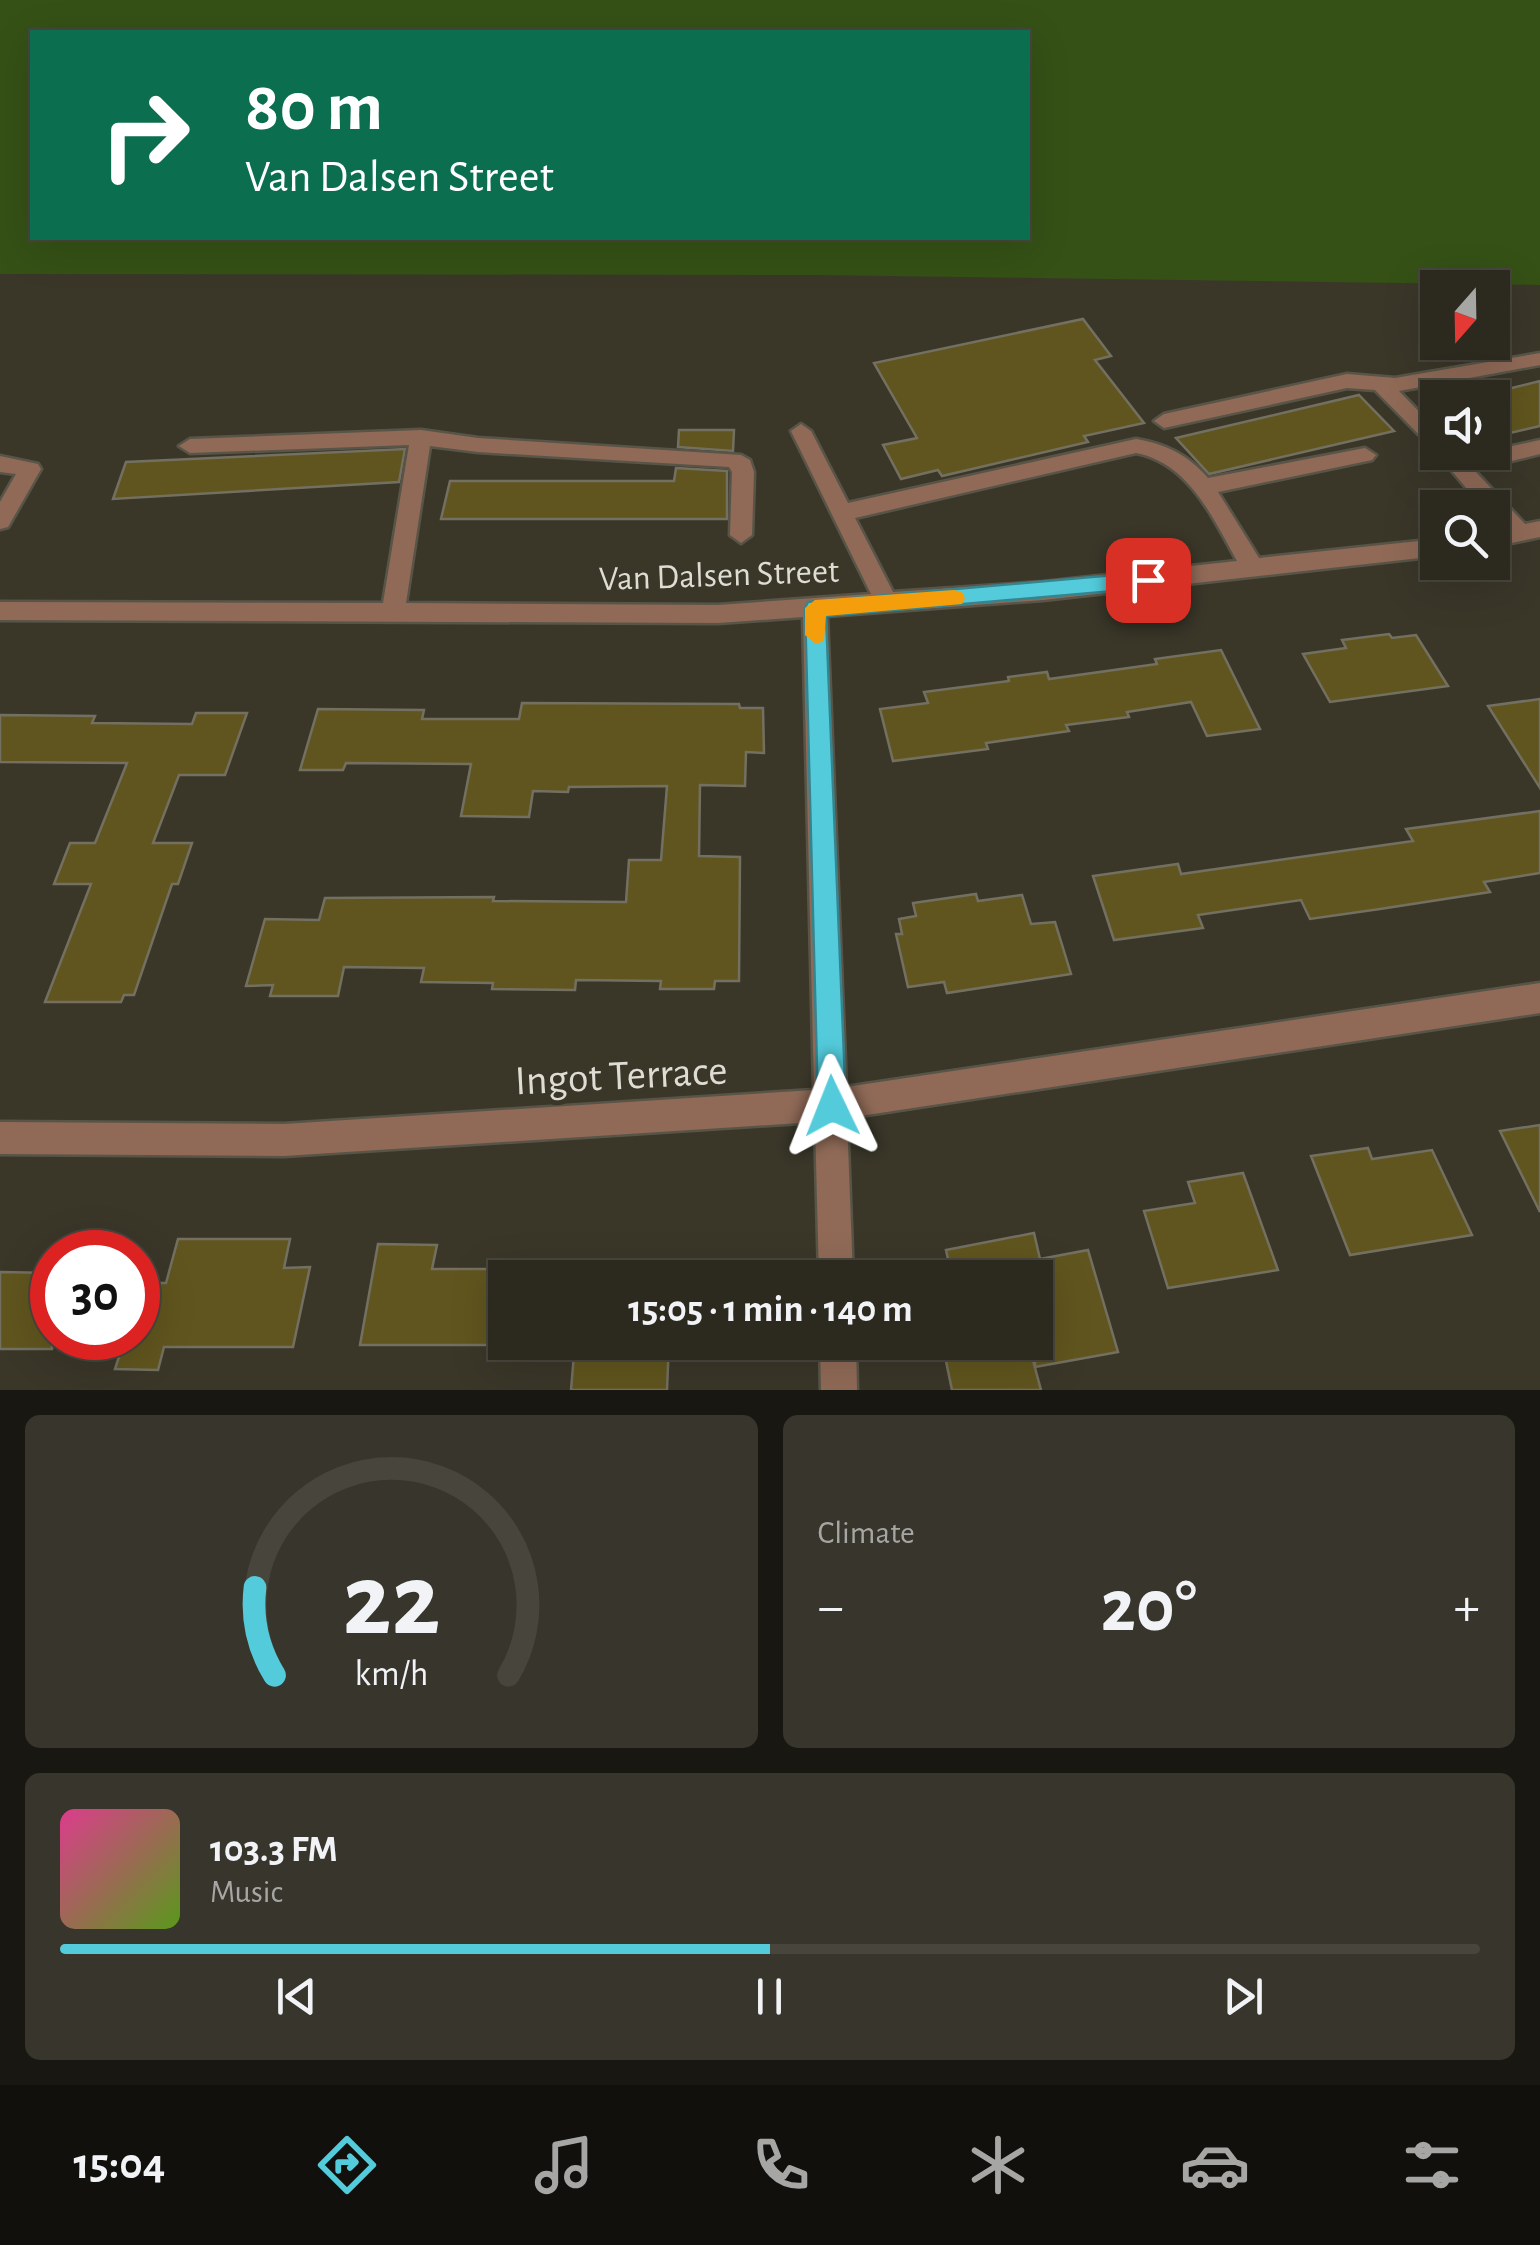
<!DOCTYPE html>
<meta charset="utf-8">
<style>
:root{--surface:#2c291f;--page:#38352c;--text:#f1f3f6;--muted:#a6a6a4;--line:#48453d;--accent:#53cbdb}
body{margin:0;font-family:"Alegreya Sans",sans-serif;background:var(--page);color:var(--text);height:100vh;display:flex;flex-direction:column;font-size:38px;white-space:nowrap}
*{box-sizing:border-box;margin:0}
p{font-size:32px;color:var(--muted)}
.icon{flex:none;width:55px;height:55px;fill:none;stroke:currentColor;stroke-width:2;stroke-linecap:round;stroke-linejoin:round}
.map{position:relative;height:1390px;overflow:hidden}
.sheet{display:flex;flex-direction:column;gap:25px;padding:25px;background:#181711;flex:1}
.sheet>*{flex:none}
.top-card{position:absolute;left:30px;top:30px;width:1000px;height:210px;border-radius:0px;box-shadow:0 10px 40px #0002,0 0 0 2px var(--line);background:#0b6e4f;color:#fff;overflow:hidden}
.needle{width:65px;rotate:200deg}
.controls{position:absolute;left:1420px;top:270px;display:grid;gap:20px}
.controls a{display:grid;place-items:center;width:90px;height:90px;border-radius:0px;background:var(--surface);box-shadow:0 10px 40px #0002,0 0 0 2px var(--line);font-size:50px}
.speed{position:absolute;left:30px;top:1230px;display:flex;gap:20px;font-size:50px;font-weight:700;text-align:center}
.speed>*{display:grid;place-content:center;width:130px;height:130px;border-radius:50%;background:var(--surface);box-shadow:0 10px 40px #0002,0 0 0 2px var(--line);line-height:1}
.speed .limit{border:15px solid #d22;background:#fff;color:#111}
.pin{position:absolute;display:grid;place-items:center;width:85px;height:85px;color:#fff;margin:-42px;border-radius:20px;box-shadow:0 5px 15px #0006}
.me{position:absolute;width:110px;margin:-55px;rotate:358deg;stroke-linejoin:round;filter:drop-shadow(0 0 8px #0008)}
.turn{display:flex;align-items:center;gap:35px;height:210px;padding:0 50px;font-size:45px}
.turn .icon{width:130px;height:130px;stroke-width:2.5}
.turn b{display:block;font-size:70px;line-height:85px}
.big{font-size:75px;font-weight:700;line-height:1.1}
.sheet .tile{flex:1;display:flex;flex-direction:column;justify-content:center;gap:15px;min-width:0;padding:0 35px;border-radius:15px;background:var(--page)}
.sheet .dial{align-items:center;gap:0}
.dial svg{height:260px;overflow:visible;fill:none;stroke:var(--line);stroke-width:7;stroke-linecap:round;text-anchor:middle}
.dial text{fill:var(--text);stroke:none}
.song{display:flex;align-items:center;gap:30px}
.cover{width:120px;height:120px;border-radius:15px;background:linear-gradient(135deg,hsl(330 70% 55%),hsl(90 70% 35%))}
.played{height:10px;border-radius:5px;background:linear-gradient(90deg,var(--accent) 50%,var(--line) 50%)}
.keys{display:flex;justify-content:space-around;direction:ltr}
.heat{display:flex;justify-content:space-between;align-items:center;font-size:55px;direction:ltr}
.sheet .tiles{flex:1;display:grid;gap:25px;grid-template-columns:1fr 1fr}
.tile:last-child{grid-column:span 2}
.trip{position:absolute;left:488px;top:1260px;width:565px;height:100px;border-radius:0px;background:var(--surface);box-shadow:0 10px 40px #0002,0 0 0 2px var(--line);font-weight:700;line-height:100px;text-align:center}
.tab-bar{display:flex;height:160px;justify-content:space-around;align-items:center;background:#12100c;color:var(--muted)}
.tab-bar .icon{width:70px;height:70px}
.tab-bar .active{color:var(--accent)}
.tab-bar b{font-size:45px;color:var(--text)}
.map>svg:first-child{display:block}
.green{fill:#355116;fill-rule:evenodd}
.building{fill:#60551e;stroke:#737061;stroke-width:2.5}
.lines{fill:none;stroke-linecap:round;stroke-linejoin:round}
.minor-casing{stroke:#585548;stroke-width:5}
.minor{fill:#906a57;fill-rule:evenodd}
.route{fill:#53cbdb;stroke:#36848e;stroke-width:2.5}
.slow{fill:#f59e0b}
.labels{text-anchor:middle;stroke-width:10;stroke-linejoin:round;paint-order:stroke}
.street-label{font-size:35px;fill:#deddd4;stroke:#3a3729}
.near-street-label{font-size:42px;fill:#deddd4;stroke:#3a3729}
</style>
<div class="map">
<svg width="1540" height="1390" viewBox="0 0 1540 1390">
<rect width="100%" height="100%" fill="#3a3729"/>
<path class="green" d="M0 0H1540V285L815 275 0 274ZM32 32H1028V238H32Z"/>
<g class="building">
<path d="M1083 319 1111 356 1095 360 1144 423 1084 436 1088 442 942 476 938 470 901 479 883 445 917 438 874 363Z"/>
<path d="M1540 381V426L1497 436 1503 442 1492 444V398H1471Z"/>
<path d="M1359 395 1394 431 1209 474 1176 438Z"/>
<path d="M679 430H734L733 451 678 447Z"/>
<path d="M405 449 399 482 113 499 126 462Z"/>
<path d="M676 468 727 471V519H441L450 481H674Z"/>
<path d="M1389 634 1392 638 1416 635 1448 686 1330 702 1303 654 1346 648 1342 640Z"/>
<path d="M1221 650 1260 729 1207 736 1191 702 1127 712 1129 717 1066 725 1069 731 986 743 988 749 893 761 880 709 928 703 924 692 1009 681 1008 677 1047 672 1049 679 1157 664 1155 659Z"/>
<path d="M1540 699V788L1488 706Z"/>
<path d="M522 703 739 704 740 708H763L764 753 746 752 745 786 700 785 699 856 740 857 739 981H715L714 989H660L661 981 576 980 575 990 492 989 493 983 421 982 424 968 344 967 338 996H270L273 985 246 986 265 919 319 920 325 898 494 897 493 901 626 902 629 860H661L667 786 569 787 568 792 533 791 529 817 461 816 471 764 346 763 343 770H300L318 709 424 710 422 719H519Z"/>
<path d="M196 713H247L225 775H179L153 843H192L178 884H172L134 995H124L121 1002H45L91 884H54L70 843H95L127 763 0 762V715L95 716 92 723 192 724Z"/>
<path d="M1540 811V873L1484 882 1490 892 1380 909 1310 919 1301 900 1198 915 1203 928 1114 940 1093 876 1178 864 1181 874 1413 841 1406 829Z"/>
<path d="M976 894 978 901 1022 895 1031 924 1055 922 1071 974 947 993 944 982 908 987 896 934H902L899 919 916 916 913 903Z"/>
<path d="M1540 1125V1212L1500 1131Z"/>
<path d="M1368 1148 1372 1159 1432 1150 1472 1235 1350 1255 1311 1156Z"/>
<path d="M1243 1173 1278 1270 1168 1288 1144 1211 1195 1203 1188 1182Z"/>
<path d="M1034 1233 1040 1259 1088 1250 1118 1352 1035 1367V1278H952L946 1250Z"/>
<path d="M178 1239H290L284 1268 310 1267 293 1347H164L158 1370 115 1369 125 1338H138V1283H166Z"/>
<path d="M378 1244 437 1245 432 1269H505V1345H360Z"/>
<path d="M0 1272 52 1273V1349H0Z"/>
<path d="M575 1342H669L667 1390H571Z"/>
<path d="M942 1342H1028L1041 1390H952Z"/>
</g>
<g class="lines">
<g class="minor-casing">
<g id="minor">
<path d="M1540 353V365L1399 391 1438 431V452H1458L1462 457 1540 440V454L1474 470 1525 524 1540 521V537L1492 547V530L1503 528 1492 517V508H1483L1435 451 1375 390 1347 388 1164 428 1154 421 1164 414 1347 374 1395 378Z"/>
<path d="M801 424 811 431 848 503 1136 439C1166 444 1188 455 1208 478L1365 448 1376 455 1372 460 1218 492 1259 558 1438 539V556L1043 600 827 616 846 1087 1540 983V1013L847 1118 853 1278H819L815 1122 284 1156 0 1154V1122L284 1124 814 1090 803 617 718 623 0 620V602L383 603 409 445 190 453 179 446 190 439 421 430 478 438 741 455 750 460 754 472 752 535 741 543 730 535 732 472 729 467 478 452 430 446 406 603 718 605 871 594 791 431ZM1136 453C1189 463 1213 518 1237 561L1043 582 893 592 855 518Z"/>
<path d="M0 456 38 464 41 469 8 527 0 529V502L16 474 0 472Z"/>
<path d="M820 1342H856L857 1390H821Z"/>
</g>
</g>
<use href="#minor" class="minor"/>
</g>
<path class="route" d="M1148 572 1159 580 1148 588 826 616 846 1106 842 1116 832 1120 822 1116 818 1106 805 608 808 602Z"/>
<path class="slow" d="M954 590 962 592 965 598 962 604 826 616 824 641 816 644 805 635V608L815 600Z"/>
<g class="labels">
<g class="street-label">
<text transform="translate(719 574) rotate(-2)" y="12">Van Dalsen Street</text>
</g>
<g class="near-street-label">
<text transform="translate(621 1074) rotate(-3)" y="15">Ingot Terrace</text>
</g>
</g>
</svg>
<div class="controls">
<a><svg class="needle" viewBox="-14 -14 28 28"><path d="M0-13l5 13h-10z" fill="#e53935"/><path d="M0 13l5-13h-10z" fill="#a6a6a4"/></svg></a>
<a><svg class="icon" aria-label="sound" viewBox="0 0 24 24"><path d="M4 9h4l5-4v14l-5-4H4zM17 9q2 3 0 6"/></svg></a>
<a><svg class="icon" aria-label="search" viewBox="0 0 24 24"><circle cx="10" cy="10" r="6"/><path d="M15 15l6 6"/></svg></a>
</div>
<div class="speed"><div class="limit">30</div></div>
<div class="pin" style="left:1148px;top:580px;background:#d93025"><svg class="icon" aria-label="arrive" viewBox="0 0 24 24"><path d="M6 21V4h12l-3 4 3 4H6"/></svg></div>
<svg class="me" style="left:832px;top:1106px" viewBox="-20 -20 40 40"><path d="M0-17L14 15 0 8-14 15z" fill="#53cbdb" stroke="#fff" stroke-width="4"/></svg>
<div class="trip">15:05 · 1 min · 140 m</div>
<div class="top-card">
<div class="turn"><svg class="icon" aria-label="right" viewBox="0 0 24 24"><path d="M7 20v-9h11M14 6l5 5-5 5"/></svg><div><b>80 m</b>Van Dalsen Street</div></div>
</div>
</div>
<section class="sheet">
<div class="tiles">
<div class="tile dial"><svg viewBox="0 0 100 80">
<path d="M14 69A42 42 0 1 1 86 69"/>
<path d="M14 69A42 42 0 0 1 8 42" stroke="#53cbdb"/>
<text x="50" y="56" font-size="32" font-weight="700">22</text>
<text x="50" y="72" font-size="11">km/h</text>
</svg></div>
<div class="tile"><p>Climate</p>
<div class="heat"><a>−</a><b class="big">20°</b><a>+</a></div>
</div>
<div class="tile">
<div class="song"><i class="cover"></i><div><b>103.3 FM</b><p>Music</p></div></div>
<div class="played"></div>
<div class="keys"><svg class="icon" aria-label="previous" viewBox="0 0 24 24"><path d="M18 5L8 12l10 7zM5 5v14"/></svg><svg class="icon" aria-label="pause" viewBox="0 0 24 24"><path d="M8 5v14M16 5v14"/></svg><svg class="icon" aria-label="next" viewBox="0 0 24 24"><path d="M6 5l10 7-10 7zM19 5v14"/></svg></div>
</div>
</div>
</section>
<nav class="tab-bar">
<b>15:04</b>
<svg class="icon active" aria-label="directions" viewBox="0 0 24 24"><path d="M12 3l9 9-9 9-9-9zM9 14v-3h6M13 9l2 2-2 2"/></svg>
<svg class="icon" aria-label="music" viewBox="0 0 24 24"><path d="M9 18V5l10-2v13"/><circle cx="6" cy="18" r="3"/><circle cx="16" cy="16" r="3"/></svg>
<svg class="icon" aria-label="phone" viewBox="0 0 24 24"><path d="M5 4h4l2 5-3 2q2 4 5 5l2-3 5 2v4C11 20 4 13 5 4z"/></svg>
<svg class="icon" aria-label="climate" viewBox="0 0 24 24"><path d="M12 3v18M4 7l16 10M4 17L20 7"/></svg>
<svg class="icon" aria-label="car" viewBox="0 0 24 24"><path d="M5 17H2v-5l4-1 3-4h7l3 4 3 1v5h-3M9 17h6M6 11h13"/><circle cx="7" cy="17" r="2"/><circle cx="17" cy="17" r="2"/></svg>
<svg class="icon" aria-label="filters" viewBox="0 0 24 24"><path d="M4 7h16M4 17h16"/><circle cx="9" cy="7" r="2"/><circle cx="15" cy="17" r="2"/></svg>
</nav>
